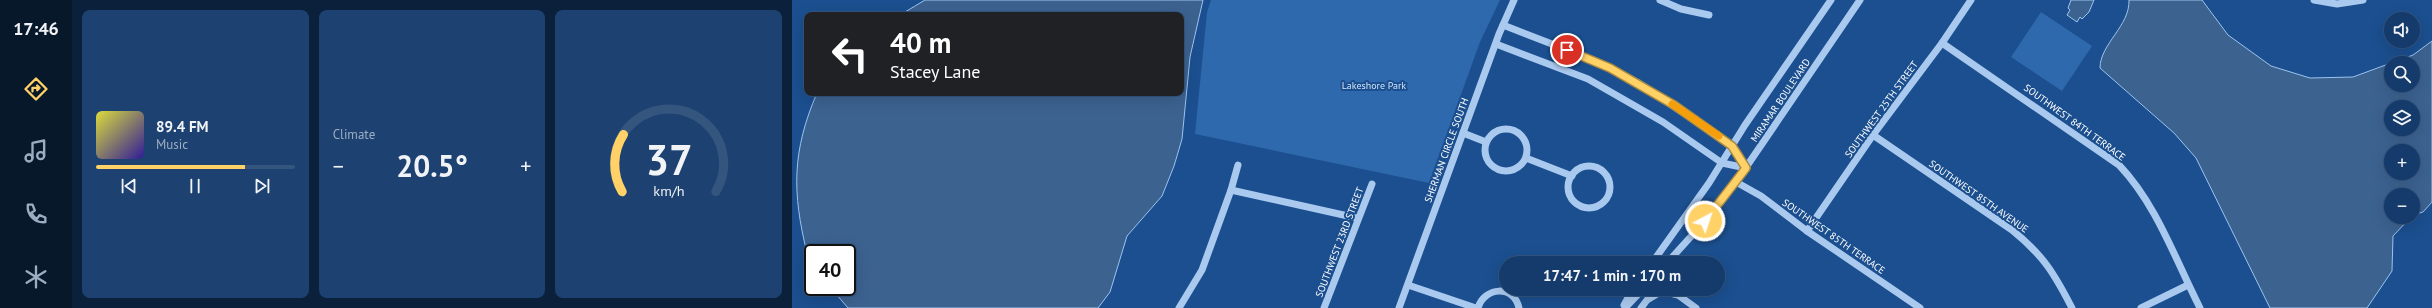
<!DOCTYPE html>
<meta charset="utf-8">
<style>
:root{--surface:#143b6b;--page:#1d4271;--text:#f1f3f6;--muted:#9dadc1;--line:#33557e;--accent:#ffd166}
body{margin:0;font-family:"PT Sans",sans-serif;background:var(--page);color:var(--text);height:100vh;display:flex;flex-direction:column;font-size:15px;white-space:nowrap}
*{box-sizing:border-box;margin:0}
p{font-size:13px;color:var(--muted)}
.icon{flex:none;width:22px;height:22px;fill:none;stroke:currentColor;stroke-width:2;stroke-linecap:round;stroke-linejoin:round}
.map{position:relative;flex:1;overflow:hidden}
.sheet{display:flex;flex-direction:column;gap:10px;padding:10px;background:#0b203b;width:720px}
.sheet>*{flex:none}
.top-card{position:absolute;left:12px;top:12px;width:380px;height:84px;border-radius:8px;box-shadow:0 4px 16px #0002,0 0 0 1px var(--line);background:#202124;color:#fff;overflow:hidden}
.controls{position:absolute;left:1592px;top:12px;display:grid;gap:8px}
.controls a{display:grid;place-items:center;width:36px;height:36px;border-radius:50%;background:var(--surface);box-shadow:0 4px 16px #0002,0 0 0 1px var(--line);font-size:20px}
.speed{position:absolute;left:12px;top:244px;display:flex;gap:8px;font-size:20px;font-weight:700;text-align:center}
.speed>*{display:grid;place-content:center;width:52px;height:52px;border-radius:50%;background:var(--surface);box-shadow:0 4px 16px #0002,0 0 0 1px var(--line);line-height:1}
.speed .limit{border:2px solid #111;border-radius:6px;background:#fff;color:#111}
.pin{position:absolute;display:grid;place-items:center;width:34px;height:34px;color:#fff;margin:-17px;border:2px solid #fff;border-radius:50%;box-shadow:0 1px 4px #0007}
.me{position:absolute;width:44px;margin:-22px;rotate:40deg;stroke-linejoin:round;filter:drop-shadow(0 0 3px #0008)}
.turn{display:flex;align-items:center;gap:14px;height:84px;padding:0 20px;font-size:18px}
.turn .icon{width:52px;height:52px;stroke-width:2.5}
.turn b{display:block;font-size:28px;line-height:34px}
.big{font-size:30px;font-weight:800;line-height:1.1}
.sheet .tile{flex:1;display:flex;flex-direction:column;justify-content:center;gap:6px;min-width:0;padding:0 14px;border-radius:8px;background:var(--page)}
.sheet .dial{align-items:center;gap:0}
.dial svg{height:104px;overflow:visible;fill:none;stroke:var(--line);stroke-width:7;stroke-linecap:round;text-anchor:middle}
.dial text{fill:var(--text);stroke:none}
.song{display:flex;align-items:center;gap:12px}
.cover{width:48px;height:48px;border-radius:6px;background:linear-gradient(135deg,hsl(60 70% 55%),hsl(250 70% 35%))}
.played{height:4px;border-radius:2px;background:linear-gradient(90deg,var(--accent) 75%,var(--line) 75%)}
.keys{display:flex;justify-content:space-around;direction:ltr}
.heat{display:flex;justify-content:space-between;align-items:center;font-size:22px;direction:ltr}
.sheet .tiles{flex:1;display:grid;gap:10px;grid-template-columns:repeat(3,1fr)}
.trip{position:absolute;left:707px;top:256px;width:226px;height:40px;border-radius:20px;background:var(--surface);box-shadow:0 4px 16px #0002,0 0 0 1px var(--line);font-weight:800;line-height:40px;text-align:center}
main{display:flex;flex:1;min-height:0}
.dock{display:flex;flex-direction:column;width:72px;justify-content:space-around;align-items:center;background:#08182b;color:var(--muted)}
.dock .icon{width:28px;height:28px}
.dock .selected{color:var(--accent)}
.dock b{font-size:18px;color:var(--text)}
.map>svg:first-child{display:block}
.green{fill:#2e69ad}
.water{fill:#3c6290;stroke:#9cc4f0;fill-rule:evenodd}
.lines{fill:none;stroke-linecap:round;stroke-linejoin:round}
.minor{stroke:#a9c9ee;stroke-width:7}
.route-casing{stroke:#a68842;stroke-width:10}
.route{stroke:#ffd166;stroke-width:7}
.slow{stroke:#f59e0b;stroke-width:7}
.labels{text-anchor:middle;stroke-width:4;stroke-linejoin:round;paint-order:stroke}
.park-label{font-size:10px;fill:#cfe3fa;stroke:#1b4f8f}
.street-label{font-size:10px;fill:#fff;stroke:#1b4f8f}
</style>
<main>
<nav class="dock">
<b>17:46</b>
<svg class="icon selected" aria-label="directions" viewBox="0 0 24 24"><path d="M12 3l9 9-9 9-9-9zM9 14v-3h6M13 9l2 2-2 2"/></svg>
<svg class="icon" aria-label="music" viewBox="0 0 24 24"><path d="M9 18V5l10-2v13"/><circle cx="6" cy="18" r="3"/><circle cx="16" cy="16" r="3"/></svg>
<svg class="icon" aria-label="phone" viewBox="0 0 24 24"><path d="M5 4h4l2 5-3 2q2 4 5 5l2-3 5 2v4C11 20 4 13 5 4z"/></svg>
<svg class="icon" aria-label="climate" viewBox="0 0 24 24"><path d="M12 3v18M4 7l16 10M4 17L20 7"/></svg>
</nav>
<section class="sheet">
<div class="tiles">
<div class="tile">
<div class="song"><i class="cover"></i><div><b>89.4 FM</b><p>Music</p></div></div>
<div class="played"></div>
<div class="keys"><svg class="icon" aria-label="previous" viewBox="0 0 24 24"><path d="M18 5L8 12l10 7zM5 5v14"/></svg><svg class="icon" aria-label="pause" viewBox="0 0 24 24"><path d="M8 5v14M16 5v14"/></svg><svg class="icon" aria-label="next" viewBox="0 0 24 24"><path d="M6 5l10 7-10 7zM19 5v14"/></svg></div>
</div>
<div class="tile"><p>Climate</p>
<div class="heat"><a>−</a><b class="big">20.5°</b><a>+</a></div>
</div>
<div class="tile dial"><svg viewBox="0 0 100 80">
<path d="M14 69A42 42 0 1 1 86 69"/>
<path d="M14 69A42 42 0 0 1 15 25" stroke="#ffd166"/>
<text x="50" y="56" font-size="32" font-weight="700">37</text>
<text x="50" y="72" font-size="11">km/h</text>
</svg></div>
</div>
</section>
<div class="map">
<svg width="1640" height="308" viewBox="0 0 1640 308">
<rect width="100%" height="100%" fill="#1b4f8f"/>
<g class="green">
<path d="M419 0H708L688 42 637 183 403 134 415 12Z"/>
<path d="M1249 12 1300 46 1270 91 1219 57Z"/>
</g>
<g class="water">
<path d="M133 0H411L398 57 390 139 382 166 370 196 335 236 318 292 306 308H56L38 287H55V253H21V260L15 253C0 192 0 151 25 93H389V15H108Z"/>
<path d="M1279 0H1302L1297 12 1290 19 1288 17 1285 22 1275 15 1278 10 1276 8Z"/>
<path d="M1337 0H1410L1436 35 1479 66 1518 78 1561 77 1599 63V85H1621V63H1600L1621 55 1640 41V202L1631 212 1621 215V195H1599V217H1619L1601 236 1600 271 1575 308H1478L1404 158 1382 133 1308 68C1308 44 1338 26 1337 0ZM1599 107H1621V129H1599ZM1599 151H1621V173H1599Z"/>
</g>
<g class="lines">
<g class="minor">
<path d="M868 0 889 9 917 15"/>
<path d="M1522 0 1545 4 1571 0"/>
<path d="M711 25 804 61 845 82 941 146 954 168"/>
<path d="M1150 43 1327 165C1365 205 1383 259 1408 308"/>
<path d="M704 44 796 79 871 122 930 163 954 168"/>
<circle cx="714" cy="150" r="21"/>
<path d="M671 133 694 142"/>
<path d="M1081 135 1220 230C1251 255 1262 273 1280 308"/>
<path d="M734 158 780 176"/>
<circle cx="797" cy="187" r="21"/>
<path d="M944 182 969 196 1015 231 1128 308"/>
<path d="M439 190 565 218"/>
<path d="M1015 231 1081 135 1150 43 1179 0"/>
<path d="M860 263 917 183 953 125 1039 0"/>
<path d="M875 263 913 221 944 182 1068 0"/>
<path d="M616 285 684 308"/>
<path d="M832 305 841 289"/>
<path d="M387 308 410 270 439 190 446 165"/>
<path d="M532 308 580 184"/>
<path d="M607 308 707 34 722 0"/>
<path d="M686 308C692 287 722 284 727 308"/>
<path d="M833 308 851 289"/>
<path d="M849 308 855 300 870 291 886 295 904 308"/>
<path d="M1349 308 1396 285"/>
</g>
</g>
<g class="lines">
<g class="route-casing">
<path id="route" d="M775 50 818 68 882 105 940 146 954 168 913 221"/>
</g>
<use href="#route" class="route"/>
<path class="slow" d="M880 104 927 136"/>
</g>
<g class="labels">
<g class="park-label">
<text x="582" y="89">Lakeshore Park</text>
</g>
<g class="street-label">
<text transform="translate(988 100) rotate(-56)" y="4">MIRAMAR BOULEVARD</text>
<text transform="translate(1089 109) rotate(-54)" y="4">SOUTHWEST 25TH STREET</text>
<text transform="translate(1283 122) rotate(36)" y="4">SOUTHWEST 84TH TERRACE</text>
<text transform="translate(654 150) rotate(-70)" y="4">SHERMAN CIRCLE SOUTH</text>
<text transform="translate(1187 196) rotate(35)" y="4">SOUTHWEST 85TH AVENUE</text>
<text transform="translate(1042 236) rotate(35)" y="4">SOUTHWEST 85TH TERRACE</text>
<text transform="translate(547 242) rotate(-69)" y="4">SOUTHWEST 23RD STREET</text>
</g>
</g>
</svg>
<div class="controls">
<a><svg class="icon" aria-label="sound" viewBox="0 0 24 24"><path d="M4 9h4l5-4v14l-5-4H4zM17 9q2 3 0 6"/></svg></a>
<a><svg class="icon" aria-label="search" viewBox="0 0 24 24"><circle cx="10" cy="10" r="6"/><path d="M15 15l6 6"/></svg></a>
<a><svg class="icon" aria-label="layers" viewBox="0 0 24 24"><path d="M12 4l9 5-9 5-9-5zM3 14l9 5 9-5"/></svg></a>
<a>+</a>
<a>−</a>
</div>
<div class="speed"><div class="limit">40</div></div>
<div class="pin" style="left:775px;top:50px;background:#d93025"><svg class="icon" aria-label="arrive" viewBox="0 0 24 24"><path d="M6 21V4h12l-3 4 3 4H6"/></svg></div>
<svg class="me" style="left:913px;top:221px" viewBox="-20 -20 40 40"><circle r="17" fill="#ffd166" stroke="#fff" stroke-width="3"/><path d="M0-11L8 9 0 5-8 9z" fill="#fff"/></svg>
<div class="trip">17:47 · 1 min · 170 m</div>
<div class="top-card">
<div class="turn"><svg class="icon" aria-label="left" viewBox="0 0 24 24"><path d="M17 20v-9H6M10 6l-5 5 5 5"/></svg><div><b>40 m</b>Stacey Lane</div></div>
</div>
</div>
</main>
